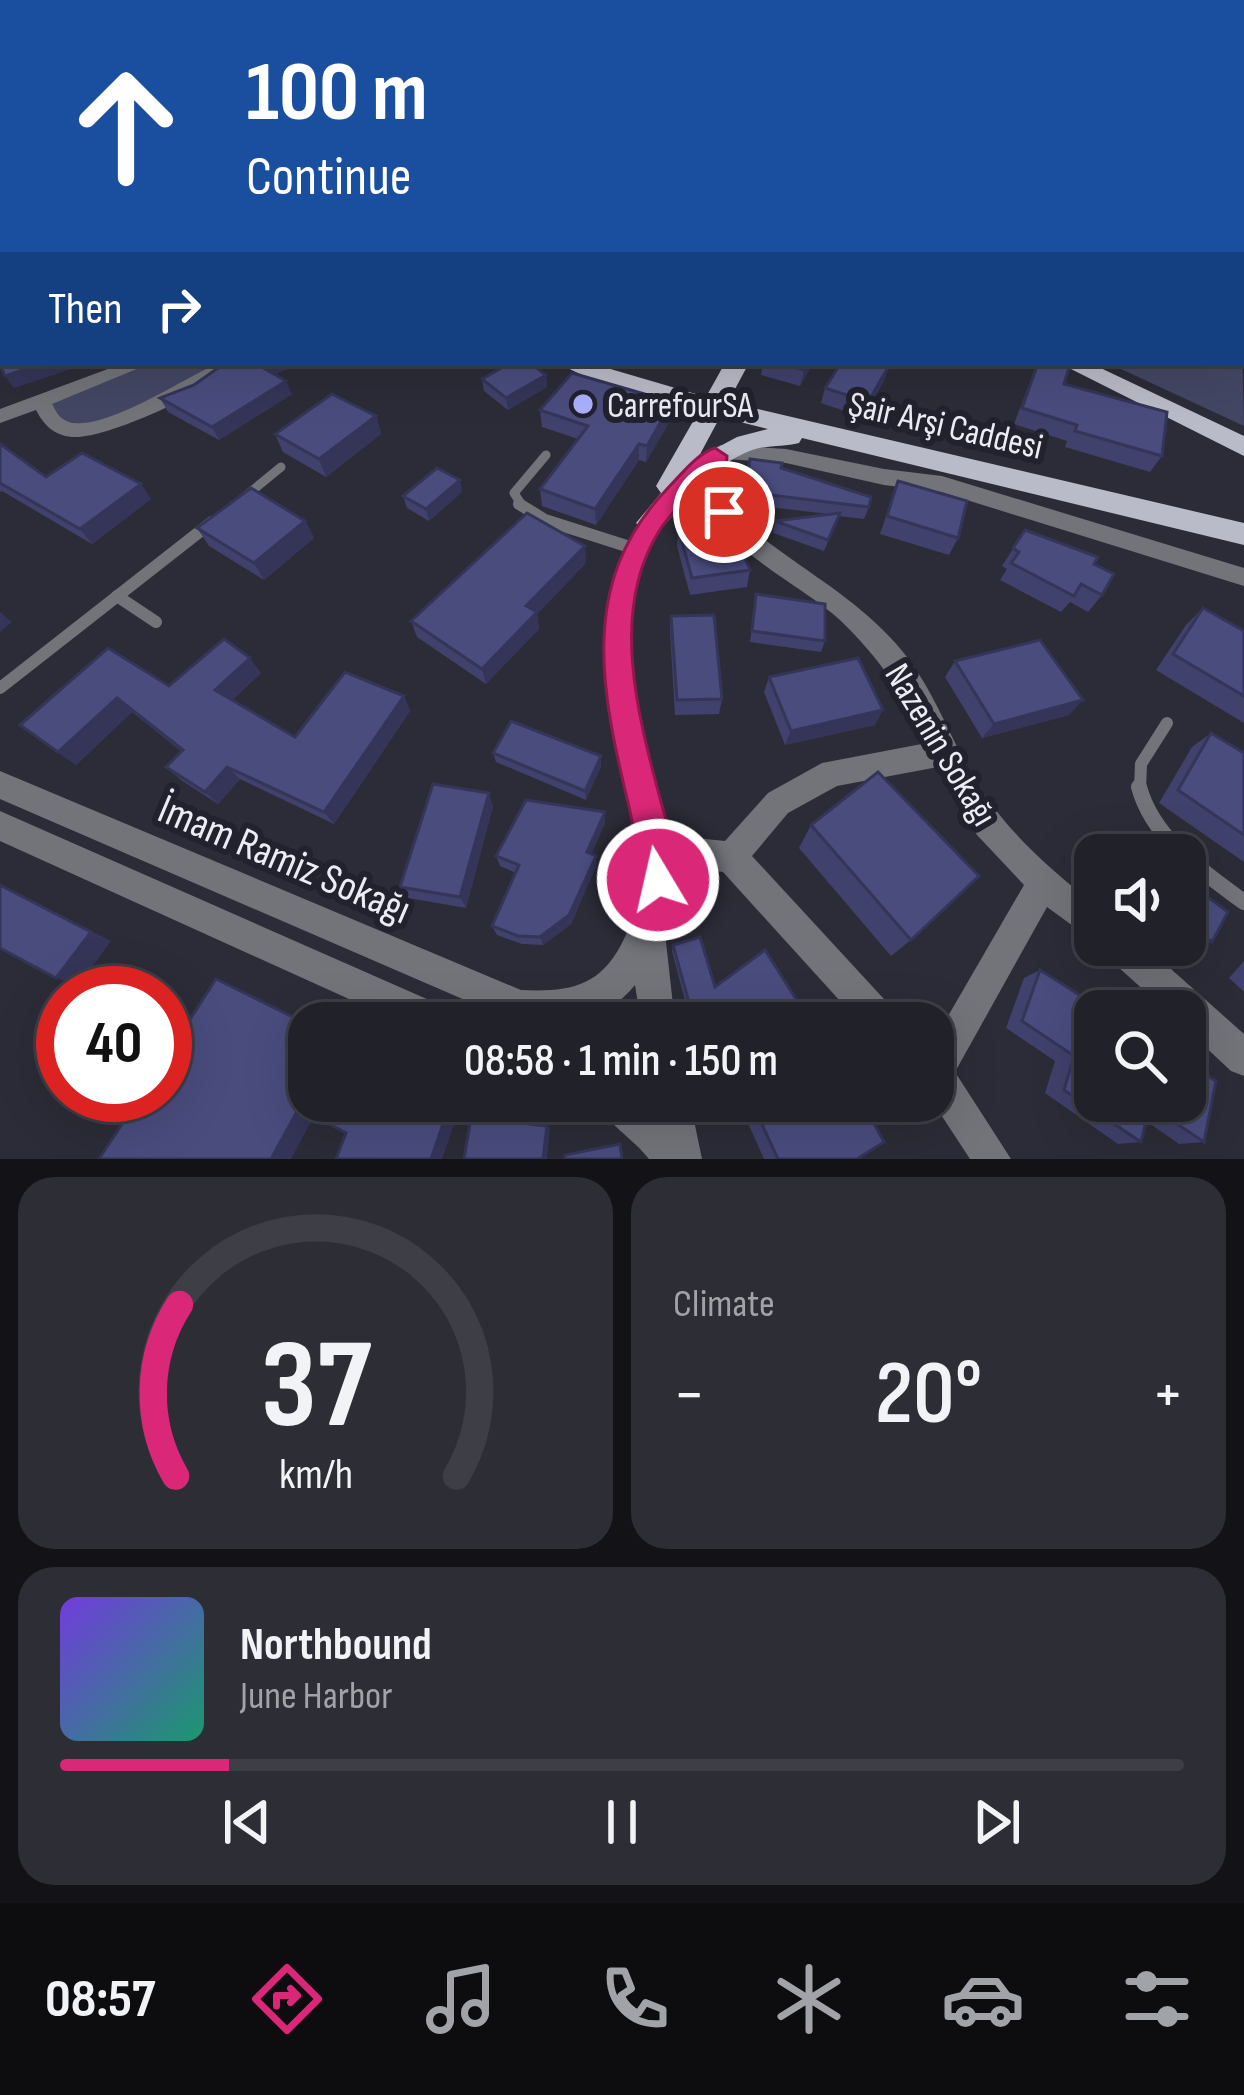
<!DOCTYPE html>
<meta charset="utf-8">
<style>
:root{--surface:#202129;--page:#2d2e35;--text:#f1f3f6;--muted:#a2a3a8;--line:#3d3e46;--accent:#db2777}
body{margin:0;font-family:"Sofia Sans Condensed",sans-serif;background:var(--page);color:var(--text);height:100vh;display:flex;flex-direction:column;font-size:45px;white-space:nowrap}
*{box-sizing:border-box;margin:0}
p{font-size:39px;color:var(--muted)}
.icon{flex:none;width:66px;height:66px;fill:none;stroke:currentColor;stroke-width:2;stroke-linecap:round;stroke-linejoin:round}
.map{position:relative;height:1159px;overflow:hidden}
.details{display:flex;flex-direction:column;gap:18px;padding:18px;background:#121217;flex:1}
.details>*{flex:none}
.banner{position:absolute;left:0px;top:0px;width:1245px;height:366px;box-shadow:0 12px 48px #0002,0 0 0 3px var(--line);background:#1a4fa0;color:#fff;overflow:hidden}
.controls{position:absolute;left:1074px;top:834px;display:grid;gap:24px}
.controls a{display:grid;place-items:center;width:132px;height:132px;border-radius:24px;background:var(--surface);box-shadow:0 12px 48px #0002,0 0 0 3px var(--line);font-size:60px}
.speed{position:absolute;left:36px;top:966px;display:flex;gap:24px;font-size:60px;font-weight:700;text-align:center}
.speed>*{display:grid;place-content:center;width:156px;height:156px;border-radius:50%;background:var(--surface);box-shadow:0 12px 48px #0002,0 0 0 3px var(--line);line-height:1}
.speed .limit{border:18px solid #d22;background:#fff;color:#111}
.pin{position:absolute;display:grid;place-items:center;width:102px;height:102px;color:#fff;margin:-51px;border:6px solid #fff;border-radius:50%;box-shadow:0 3px 12px #0007}
.me{position:absolute;width:132px;margin:-66px;rotate:351deg;stroke-linejoin:round;filter:drop-shadow(0 0 9px #0008)}
.turn{display:flex;align-items:center;gap:42px;height:252px;padding:0 48px;font-size:54px}
.turn .icon{width:156px;height:156px;stroke-width:2.5}
.turn b{display:block;font-size:84px;line-height:102px}
.then{display:flex;align-items:center;height:114px;padding:0 48px;background:#0003;gap:24px;font-size:45px}
.big{font-size:90px;font-weight:600;line-height:1.1}
.details .card{flex:1;display:flex;flex-direction:column;justify-content:center;gap:18px;min-width:0;padding:0 42px;border-radius:36px;background:var(--page)}
.details .dial{align-items:center;gap:0}
.dial svg{height:312px;overflow:visible;fill:none;stroke:var(--line);stroke-width:7;stroke-linecap:round;text-anchor:middle}
.dial text{fill:var(--text);stroke:none}
.song{display:flex;align-items:center;gap:36px}
.cover{width:144px;height:144px;border-radius:18px;background:linear-gradient(135deg,hsl(260 70% 55%),hsl(160 70% 35%))}
.played{height:12px;border-radius:6px;background:linear-gradient(90deg,var(--accent) 15%,var(--line) 15%)}
.keys{display:flex;justify-content:space-around;direction:ltr}
.heat{display:flex;justify-content:space-between;align-items:center;font-size:66px;direction:ltr}
.details .tiles{flex:1;display:grid;gap:18px;grid-template-columns:1fr 1fr}
.card:last-child{grid-column:span 2}
.trip{position:absolute;left:288px;top:1002px;width:666px;height:120px;border-radius:36px;background:var(--surface);box-shadow:0 12px 48px #0002,0 0 0 3px var(--line);font-weight:600;line-height:120px;text-align:center}
.tabs{display:flex;height:192px;justify-content:space-around;align-items:center;background:#0d0d10;color:var(--muted)}
.tabs .icon{width:84px;height:84px}
.tabs .on{color:var(--accent)}
.tabs b{font-size:54px;color:var(--text)}
.map>svg:first-child{display:block}
.green{fill:#444764}
.lines{fill:none;stroke-linecap:round;stroke-linejoin:round}
.service-far2{stroke:#73747a;stroke-width:9}
.service-far1{stroke:#73747a;stroke-width:12}
.service{stroke:#73747a;stroke-width:16}
.minor{fill:#73747a;fill-rule:evenodd}
.tertiary{fill:#73747a;fill-rule:evenodd}
.secondary{stroke:#9b9ca6;stroke-width:24}
.primary{fill:#babbc8;fill-rule:evenodd}
.wall{fill:#40416c}
.shaded-wall{fill:#343558}
.building{fill:#4a4c7e;stroke:#343558;stroke-width:3}
.route{fill:#db2777;stroke:#8e194d;stroke-width:3}
.poi-dot{fill:#aab0fb;stroke:#21222d;stroke-width:4.5}
.labels{text-anchor:middle;stroke-width:12;stroke-linejoin:round;paint-order:stroke}
.poi-label{font-size:36px;fill:#ebecf4;stroke:#21222d;text-anchor:start}
.street-label{font-size:36px;fill:#ebecf4;stroke:#21222d}
.near-street-label{font-size:42px;fill:#ebecf4;stroke:#21222d}
</style>
<div class="map">
<svg width="1244" height="1159" viewBox="0 0 1244 1159">
<rect width="100%" height="100%" fill="#2b2c37"/>
<g class="green">
<path d="M1242 345 1244 426 1108 363H1242Z"/>
<path d="M146 363H221L99 426 63 421 48 400Z"/>
</g>
<g class="lines">
<g class="service-far2">
<path d="M242 499 281 467"/>
<path d="M523 507 514 493 546 455"/>
</g>
<g class="service-far1">
<path d="M519 504 545 520 636 549"/>
<path d="M117 596 156 622"/>
<path d="M0 688 212 522"/>
<path d="M1140 790 1141 764 1167 723"/>
</g>
<path class="service" d="M1139 787C1153 839 1203 872 1244 902"/>
<g class="minor">
<rect x="1242" y="162" width="2" height="8"/>
<path d="M124 363H151L52 404C55 409 58 416 63 419 93 440 185 377 215 365 224 362 234 363 243 363 217 387 107 440 72 437 53 435 44 425 36 410L0 423V409Z"/>
<path d="M721 445 786 449 884 469 942 476 1244 568V586L941 492 884 485 786 463 725 459C715 504 749 529 783 553 826 584 869 610 903 652 934 690 950 738 975 780 1005 830 1050 869 1095 905V942L1047 907 955 1072 1011 1159H970L932 1101 933 1042 1024 885 977 835 938 767 837 786 788 813 752 856 895 1011 900 1023H860L723 872 645 860 641 849 645 838 656 834 725 841 768 793 822 763 927 743C905 695 878 657 841 621 796 578 672 529 708 451Z"/>
<path d="M1103 945H1144L1244 1034V1076L1231 1071 1185 1028V1011H1167L1107 957Z"/>
</g>
<g class="tertiary">
<path d="M650 515 661 523 641 571 631 614 629 653 634 691 672 856 666 942 675 1023H641L635 985C604 1024 564 1023 518 1023L0 799V771L521 990C567 992 598 988 621 945 671 851 609 754 604 657 601 608 619 560 642 517Z"/>
<path d="M0 811 454 1011 459 1023H402L0 841Z"/>
<path d="M597 1101H645L655 1109 654 1101H690L702 1159H649C633 1138 606 1124 597 1101Z"/>
</g>
<path class="secondary" d="M887 3 897 0"/>
<g class="primary">
<path d="M557 363H590L706 397 725 363H749L728 402 1244 523V545L802 438 799 443C784 447 768 445 752 450 714 464 686 501 660 530L650 534 636 523 661 493 656 486 699 411 603 385ZM720 417 768 429 737 437 698 458Z"/>
<path d="M1059 363H1090L1244 436V456Z"/>
</g>
</g>
<g class="wall">
<path d="M225 363H301L275 374 292 394 219 440 168 412 160 398 194 385Z"/>
<path d="M763 363H813L800 386 761 375Z"/>
<path d="M1037 363H1064V384L1162 456 1150 472 1065 447 1067 441 1014 424Z"/>
<path d="M546 375 547 387 508 410 484 391 482 379Z"/>
<path d="M885 379 863 417 821 403 825 388Z"/>
<path d="M540 410 671 419 646 462 639 460 596 525 542 506 540 489 578 439 542 427Z"/>
<path d="M376 416 381 434 326 477 283 452 275 434Z"/>
<path d="M0 444 46 477 151 499 92 544 2 491 0 492Z"/>
<path d="M750 459 781 468 869 507 864 519 839 516 824 551 773 533 775 521 828 514 744 504Z"/>
<path d="M898 481 958 538 949 555 880 534Z"/>
<path d="M462 492 429 521 407 508 403 496Z"/>
<path d="M305 521 314 538 264 580 209 546 197 528Z"/>
<path d="M678 528 750 570 747 587 690 595 677 546Z"/>
<path d="M1025 530 1094 564 1102 595 1088 612 1070 602 1061 612 1000 580 1007 569 1002 566Z"/>
<path d="M586 563 537 614 539 629 486 684 417 637 411 621Z"/>
<path d="M756 594 825 641 821 652 750 642Z"/>
<path d="M1203 608 1244 631V723L1156 670 1186 625Z"/>
<path d="M671 616 722 699 719 714 675 715 670 632Z"/>
<path d="M955 661 1069 715 982 738 945 677Z"/>
<path d="M261 673 232 700 295 737 404 696 410 711 334 824 240 779 218 804 181 780 166 767 182 752 132 712 76 765 20 725 169 686Z"/>
<path d="M769 677 875 725 785 745 764 692Z"/>
<path d="M1211 733 1244 753V862L1159 803 1192 747Z"/>
<path d="M493 753 601 756V766L586 800 496 762Z"/>
<path d="M493 806 466 908 408 898 400 887Z"/>
<path d="M605 823 591 854 596 856V866L571 924 543 945 522 944 497 935 492 926 516 873 500 866 496 856Z"/>
<path d="M811 825 911 940 891 956 799 848Z"/>
<path d="M1185 880 1212 942 1196 948 1185 940Z"/>
<path d="M673 945 715 987 787 1023H726L718 1008 680 1019 687 1008 672 951Z"/>
<path d="M1244 961V992L1229 978Z"/>
<path d="M1040 970 1185 1101 1204 1142 1179 1144 1146 1121 1141 1142 1118 1144 1045 1093 1055 1061 1006 1028 1024 978Z"/>
<path d="M738 1101H862L857 1159H764Z"/>
</g>
<g class="shaded-wall">
<path d="M30 0H82L84 3H14Z"/>
<path d="M3 304V323H0V305Z"/>
<path d="M44 363H90L14 388 5 376Z"/>
<path d="M263 363H301L264 379 258 365Z"/>
<path d="M807 363H813L800 386 804 370Z"/>
<path d="M890 364 885 379 863 417 868 402Z"/>
<path d="M546 375 547 387 508 410 506 398Z"/>
<path d="M286 381 292 394 219 440 212 427Z"/>
<path d="M672 402 671 419 646 462 647 446Z"/>
<path d="M376 416 381 434 326 477 319 459Z"/>
<path d="M639 444V460L596 525 595 509Z"/>
<path d="M460 480 462 492 429 521 426 509Z"/>
<path d="M141 484 151 499 92 544 80 529Z"/>
<path d="M305 521 314 538 264 580 254 563Z"/>
<path d="M585 546 586 563 537 614 539 629 486 684 482 669 526 606Z"/>
<path d="M0 612 12 622 0 632Z"/>
<path d="M250 658 261 673 227 704 215 690Z"/>
<path d="M404 696 410 711 334 824 324 812Z"/>
<path d="M117 698 132 712 76 765 58 752Z"/>
<path d="M1083 700 1069 715 982 738 994 724Z"/>
<path d="M883 710 875 725 785 745 791 731Z"/>
<path d="M601 756V766L586 800 585 791Z"/>
<path d="M227 767 240 779 218 804 205 792Z"/>
<path d="M489 793 493 806 466 908 460 897Z"/>
<path d="M605 812V823L588 862 587 852Z"/>
<path d="M596 856V866L571 924 543 945 540 937Z"/>
<path d="M0 884 111 941 78 986 56 978Z"/>
<path d="M720 1003 718 1008 680 1019 682 1015Z"/>
<path d="M451 1101H462L442 1159H431Z"/>
<path d="M299 1108 316 1112 291 1159H271Z"/>
<path d="M547 1126 550 1128 547 1159H543Z"/>
</g>
<g class="building">
<path d="M0 0H30L3 3 0 5Z"/>
<path d="M90 0H788L783 3H94Z"/>
<path d="M818 0H877L879 3H820Z"/>
<path d="M911 0H1244V147L1242 148V3H904Z"/>
<path d="M1 13 3 15V120L0 121Z"/>
<path d="M3 159V304L0 305V160Z"/>
<path d="M3 352V363H44L5 376 0 365V354Z"/>
<path d="M225 363H263L258 365 286 381 212 427 160 398 194 385Z"/>
<path d="M510 363H530L546 375 506 398 482 379Z"/>
<path d="M780 363H807L804 370Z"/>
<path d="M841 363H888L890 364 868 402 825 388Z"/>
<path d="M1038 363 1070 365 1064 384 1167 412 1162 456 1075 431 1077 425 1022 408Z"/>
<path d="M572 373 672 402 647 446 639 444 595 509 540 489 588 426 540 410Z"/>
<path d="M332 394 376 416 319 459 275 434Z"/>
<path d="M0 444 46 477 82 453 141 484 80 529 0 483Z"/>
<path d="M750 459 782 463 781 468 871 497 869 507 746 492Z"/>
<path d="M437 468 460 480 426 509 403 496Z"/>
<path d="M898 481 967 501 958 538 887 516Z"/>
<path d="M251 488 305 521 254 563 197 528Z"/>
<path d="M527 513 585 546 526 606 537 612 482 669 411 621Z"/>
<path d="M840 513 828 540 775 521Z"/>
<path d="M730 521 750 570 692 578 678 528Z"/>
<path d="M1025 530 1098 557 1094 564 1114 574 1102 595 1081 584 1074 596 1011 563 1019 552 1013 548Z"/>
<path d="M756 594 825 604V641L752 631Z"/>
<path d="M1203 608 1244 631V696L1173 654Z"/>
<path d="M714 615 722 699 677 700 671 616Z"/>
<path d="M224 639 250 658 215 690 295 737 345 672 404 696 324 812 227 767 205 792 166 767 183 750 117 698 58 752 20 725 108 648 169 686Z"/>
<path d="M1040 640 1083 700 994 724 955 661Z"/>
<path d="M858 658 883 710 791 731 769 677Z"/>
<path d="M511 721 601 756 585 791 493 753Z"/>
<path d="M1211 733 1244 753V835L1178 790Z"/>
<path d="M878 772 979 876 911 940 811 825Z"/>
<path d="M433 784 489 793 460 897 400 887Z"/>
<path d="M526 800 605 812 587 852 596 856 569 915 540 937 518 936 492 926 519 865 496 856Z"/>
<path d="M1185 880 1228 912 1212 942 1185 922Z"/>
<path d="M0 885 91 932 56 978 0 948Z"/>
<path d="M700 937 715 987 765 950 803 1010 785 1023H732L720 1003 682 1015 690 1006 673 945Z"/>
<path d="M1040 970 1105 1011H1095V1101H1185V1062L1216 1081 1204 1142 1150 1106 1141 1142 1064 1090 1074 1056 1022 1021Z"/>
<path d="M216 979 309 1025V1101H451L431 1159H336L346 1133 299 1108 271 1159H99L141 1095H165V1058Z"/>
<path d="M751 1101H862L884 1142 857 1159H778Z"/>
<path d="M471 1117 547 1126 543 1159H464Z"/>
<path d="M620 1144 622 1159H565V1155Z"/>
</g>
<path class="route" d="M715 448 727 456 725 487 737 512 733 519H715L700 484C686 500 668 515 658 533 609 613 639 719 661 802 669 831 682 864 671 892L658 897 646 892C636 868 636 837 630 811 602 695 576 584 667 489 681 475 696 454 715 448Z"/>
<circle class="poi-dot" cx="583" cy="404" r="12"/>
<g class="labels">
<g class="poi-label">
<text x="607" y="417">CarrefourSA</text>
</g>
<g class="street-label">
<text transform="translate(946 424) rotate(13)" y="13">Şair Arşi Caddesi</text>
<text transform="translate(942 744) rotate(59)" y="13">Nazenin Sokağı</text>
</g>
<g class="near-street-label">
<text transform="translate(285 858) rotate(23)" y="15">İmam Ramiz Sokağı</text>
</g>
</g>
</svg>
<div class="controls">
<a><svg class="icon" aria-label="sound" viewBox="0 0 24 24"><path d="M4 9h4l5-4v14l-5-4H4zM17 9q2 3 0 6"/></svg></a>
<a><svg class="icon" aria-label="search" viewBox="0 0 24 24"><circle cx="10" cy="10" r="6"/><path d="M15 15l6 6"/></svg></a>
</div>
<div class="speed"><div class="limit">40</div></div>
<div class="pin" style="left:724px;top:512px;background:#d93025"><svg class="icon" aria-label="arrive" viewBox="0 0 24 24"><path d="M6 21V4h12l-3 4 3 4H6"/></svg></div>
<svg class="me" style="left:658px;top:880px" viewBox="-20 -20 40 40"><circle r="17" fill="#db2777" stroke="#fff" stroke-width="3"/><path d="M0-11L8 9 0 5-8 9z" fill="#fff"/></svg>
<div class="trip">08:58 · 1 min · 150 m</div>
<div class="banner">
<div class="turn"><svg class="icon" aria-label="ahead" viewBox="0 0 24 24"><path d="M12 20V5M6 11l6-6 6 6"/></svg><div><b>100 m</b>Continue</div></div>
<div class="then">Then<svg class="icon" aria-label="right" viewBox="0 0 24 24"><path d="M7 20v-9h11M14 6l5 5-5 5"/></svg></div>
</div>
</div>
<section class="details">
<div class="tiles">
<div class="card dial"><svg viewBox="0 0 100 80">
<path d="M14 69A42 42 0 1 1 86 69"/>
<path d="M14 69A42 42 0 0 1 15 25" stroke="#db2777"/>
<text x="50" y="56" font-size="32" font-weight="700">37</text>
<text x="50" y="72" font-size="11">km/h</text>
</svg></div>
<div class="card"><p>Climate</p>
<div class="heat"><a>−</a><b class="big">20°</b><a>+</a></div>
</div>
<div class="card">
<div class="song"><i class="cover"></i><div><b>Northbound</b><p>June Harbor</p></div></div>
<div class="played"></div>
<div class="keys"><svg class="icon" aria-label="previous" viewBox="0 0 24 24"><path d="M18 5L8 12l10 7zM5 5v14"/></svg><svg class="icon" aria-label="pause" viewBox="0 0 24 24"><path d="M8 5v14M16 5v14"/></svg><svg class="icon" aria-label="next" viewBox="0 0 24 24"><path d="M6 5l10 7-10 7zM19 5v14"/></svg></div>
</div>
</div>
</section>
<nav class="tabs">
<b>08:57</b>
<svg class="icon on" aria-label="directions" viewBox="0 0 24 24"><path d="M12 3l9 9-9 9-9-9zM9 14v-3h6M13 9l2 2-2 2"/></svg>
<svg class="icon" aria-label="music" viewBox="0 0 24 24"><path d="M9 18V5l10-2v13"/><circle cx="6" cy="18" r="3"/><circle cx="16" cy="16" r="3"/></svg>
<svg class="icon" aria-label="phone" viewBox="0 0 24 24"><path d="M5 4h4l2 5-3 2q2 4 5 5l2-3 5 2v4C11 20 4 13 5 4z"/></svg>
<svg class="icon" aria-label="climate" viewBox="0 0 24 24"><path d="M12 3v18M4 7l16 10M4 17L20 7"/></svg>
<svg class="icon" aria-label="car" viewBox="0 0 24 24"><path d="M5 17H2v-5l4-1 3-4h7l3 4 3 1v5h-3M9 17h6M6 11h13"/><circle cx="7" cy="17" r="2"/><circle cx="17" cy="17" r="2"/></svg>
<svg class="icon" aria-label="filters" viewBox="0 0 24 24"><path d="M4 7h16M4 17h16"/><circle cx="9" cy="7" r="2"/><circle cx="15" cy="17" r="2"/></svg>
</nav>
